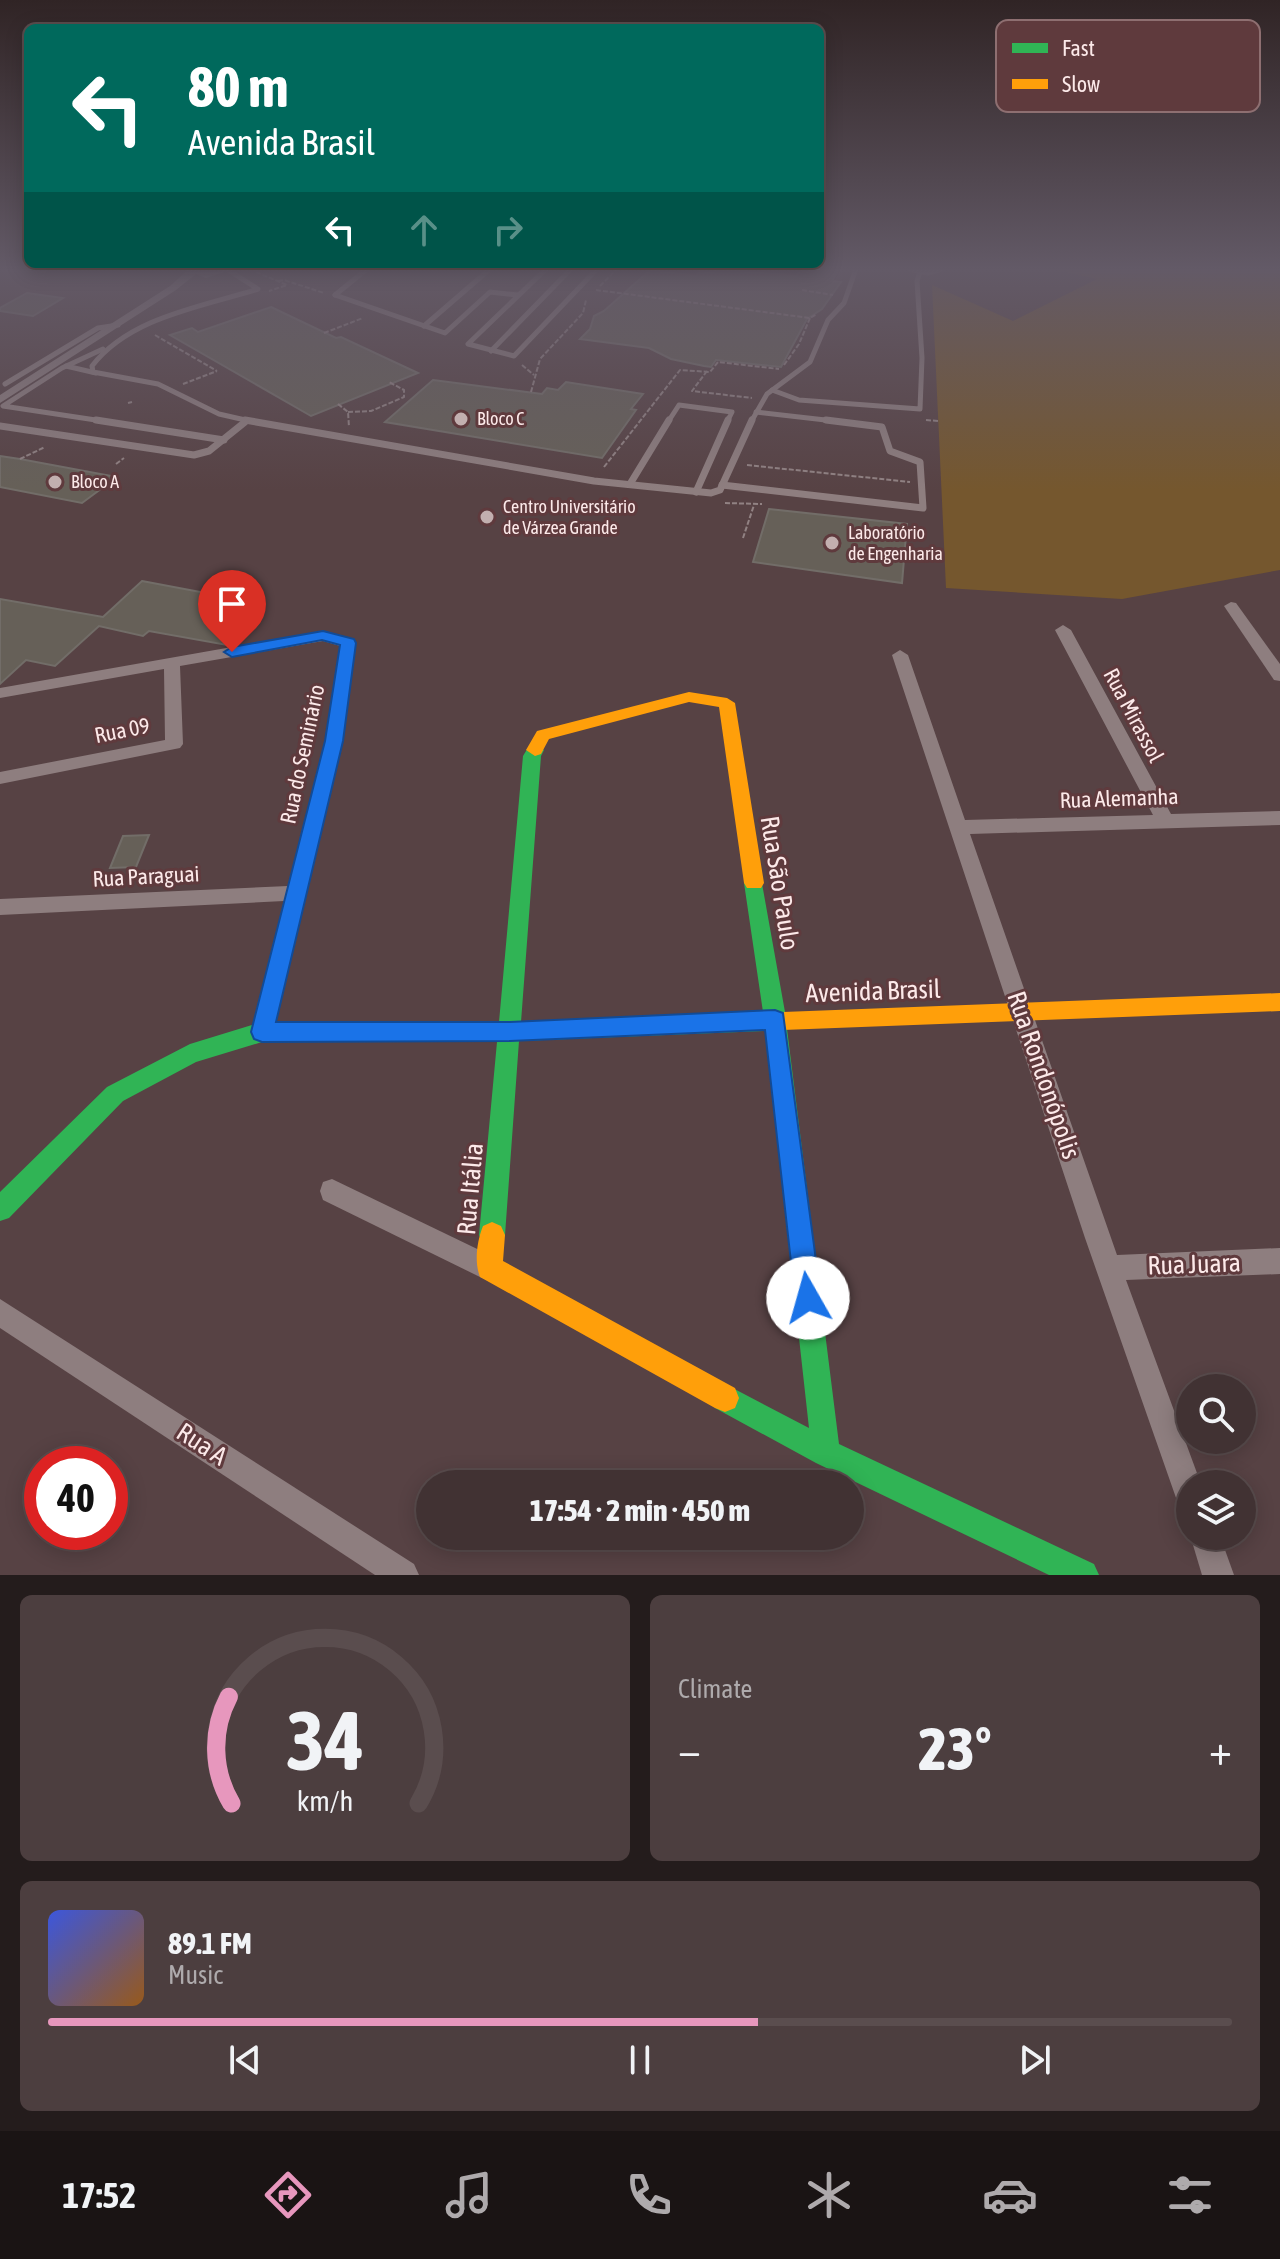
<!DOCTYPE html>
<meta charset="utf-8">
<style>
:root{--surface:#413233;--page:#4c3e3f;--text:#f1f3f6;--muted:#aeaaac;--line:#5a4d4e;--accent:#e797bd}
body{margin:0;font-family:"Asap Condensed",sans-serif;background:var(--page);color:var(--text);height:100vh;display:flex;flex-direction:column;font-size:30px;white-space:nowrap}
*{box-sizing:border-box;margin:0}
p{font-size:26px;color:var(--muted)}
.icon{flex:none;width:44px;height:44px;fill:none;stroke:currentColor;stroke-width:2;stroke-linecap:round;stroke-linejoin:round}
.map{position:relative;height:1575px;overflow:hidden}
.sheet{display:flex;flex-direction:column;gap:20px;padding:20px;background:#241c1c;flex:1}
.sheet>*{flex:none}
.top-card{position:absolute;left:24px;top:24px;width:800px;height:244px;border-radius:12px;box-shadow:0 4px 20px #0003,0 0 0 2px var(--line);background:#00695c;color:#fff;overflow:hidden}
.buttons{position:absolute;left:1176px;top:1374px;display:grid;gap:16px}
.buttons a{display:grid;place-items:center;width:80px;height:80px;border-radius:50%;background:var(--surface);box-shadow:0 4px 20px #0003,0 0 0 2px var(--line);font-size:40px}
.speed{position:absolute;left:24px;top:1446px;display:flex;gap:16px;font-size:40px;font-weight:700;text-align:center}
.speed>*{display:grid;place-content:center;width:104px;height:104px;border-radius:50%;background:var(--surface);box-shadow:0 4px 20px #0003,0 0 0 2px var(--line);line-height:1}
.speed .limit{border:12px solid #d22;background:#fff;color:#111}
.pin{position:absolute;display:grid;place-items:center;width:68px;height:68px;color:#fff;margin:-82px -34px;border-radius:50% 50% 50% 0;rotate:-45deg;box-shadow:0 0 8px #0007}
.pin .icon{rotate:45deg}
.me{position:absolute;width:88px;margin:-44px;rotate:353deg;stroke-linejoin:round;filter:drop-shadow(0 0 6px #0008)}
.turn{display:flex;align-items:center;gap:28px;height:168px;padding:0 32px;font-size:36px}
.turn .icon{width:104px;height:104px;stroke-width:2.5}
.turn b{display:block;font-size:56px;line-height:68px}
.lanes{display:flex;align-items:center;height:76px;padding:0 32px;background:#0003;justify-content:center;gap:40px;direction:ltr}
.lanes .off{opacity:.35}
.big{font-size:60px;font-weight:800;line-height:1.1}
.sheet .card{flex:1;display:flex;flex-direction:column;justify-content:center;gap:12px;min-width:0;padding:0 28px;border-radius:12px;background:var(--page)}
.sheet .dial{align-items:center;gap:0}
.dial svg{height:208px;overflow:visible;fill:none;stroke:var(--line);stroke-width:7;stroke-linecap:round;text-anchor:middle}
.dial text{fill:var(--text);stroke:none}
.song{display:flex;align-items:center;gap:24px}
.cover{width:96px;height:96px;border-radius:12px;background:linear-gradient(135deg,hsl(230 70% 55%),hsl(30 70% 35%))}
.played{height:8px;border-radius:4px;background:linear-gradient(90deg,var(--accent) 60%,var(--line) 60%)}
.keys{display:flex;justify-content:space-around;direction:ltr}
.heat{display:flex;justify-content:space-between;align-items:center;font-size:44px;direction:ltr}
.sheet .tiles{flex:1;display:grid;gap:20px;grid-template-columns:1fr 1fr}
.card:last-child{grid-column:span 2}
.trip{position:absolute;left:416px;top:1470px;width:448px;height:80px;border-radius:40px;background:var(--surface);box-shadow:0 4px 20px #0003,0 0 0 2px var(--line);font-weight:800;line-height:80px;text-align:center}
.tab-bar{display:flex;height:128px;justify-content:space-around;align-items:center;background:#1a1414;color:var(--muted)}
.tab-bar .icon{width:56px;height:56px}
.tab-bar .selected{color:var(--accent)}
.tab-bar b{font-size:36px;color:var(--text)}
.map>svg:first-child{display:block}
.green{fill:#75572e}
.building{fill:#666058;stroke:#726d68;stroke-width:2}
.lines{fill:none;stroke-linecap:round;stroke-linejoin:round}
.path{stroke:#918283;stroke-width:2;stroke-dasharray:5 2;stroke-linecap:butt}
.lane-far1{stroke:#8e7e7f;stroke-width:5}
.lane{stroke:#8e7e7f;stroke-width:7}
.street{fill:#8e7e7f;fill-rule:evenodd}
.fast{fill:#30b455;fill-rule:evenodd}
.slow{fill:#ff9f0a;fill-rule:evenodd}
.route{fill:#1a73e8;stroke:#114b97;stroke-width:2}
.poi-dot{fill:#c2afaf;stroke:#5f3a3d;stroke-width:3}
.labels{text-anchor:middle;stroke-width:6;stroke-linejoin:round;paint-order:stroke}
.far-poi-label{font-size:18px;fill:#fce9e9;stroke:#5f3a3d;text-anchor:start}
.street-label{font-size:22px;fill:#fce9e9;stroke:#5f3a3d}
.near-street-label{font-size:26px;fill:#fce9e9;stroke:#5f3a3d}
.key{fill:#5f3a3d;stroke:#8e6f71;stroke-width:2}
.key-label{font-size:22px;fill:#fce9e9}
</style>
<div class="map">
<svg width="1280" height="1575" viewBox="0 0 1280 1575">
<rect width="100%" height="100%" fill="#574244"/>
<path class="green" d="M1052 269H1280V570L1122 599 946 588 932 285 1013 321 1097 279Z"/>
<g class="building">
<path d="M716 269 796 276 801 269H839L832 281 841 282 822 309 807 319 781 367 716 360 711 367 704 366 671 359 649 348 580 339 590 329 594 316 604 311 650 270 696 276 700 271 713 273Z"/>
<path d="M27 293 63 298 33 316 0 311V308Z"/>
<path d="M271 307 336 338 341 337 418 373 311 416 170 335 192 328 198 332Z"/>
<path d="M433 380 542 394 547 388 558 390 566 382 643 394 631 409 636 410 602 458 385 422Z"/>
<path d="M0 456 20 459 117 477 82 503 0 487Z"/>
<path d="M769 509 907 524 902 583 753 562Z"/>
<path d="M142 581 259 603 237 628 242 629 227 645 149 631 143 636 99 626 55 666 26 660 0 684V599L103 617Z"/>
<path d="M149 835 136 867 110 868 123 836Z"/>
</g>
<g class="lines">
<g class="path">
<path d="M256 272 287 285 269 291"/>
<path d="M278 281 284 280 324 293"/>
<path d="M600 286 617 269"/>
<path d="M596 290 810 318 817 314"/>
<path d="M802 290 833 295"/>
<path d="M324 333 363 318"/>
<path d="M155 335 217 371"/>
<path d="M522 365 534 375"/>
<path d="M784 365 799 344 810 318"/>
<path d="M707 371 692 391 752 398"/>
<path d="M183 384 217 371"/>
<path d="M531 392 540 359 583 313 586 300"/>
<path d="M128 403 132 402"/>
<path d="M338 404 348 412 349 427"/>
<path d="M348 412 371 411 404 397V390L389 382"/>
<path d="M926 420 939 421"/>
<path d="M20 459 45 447"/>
<path d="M116 464 124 458"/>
<path d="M747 465 910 482"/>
<path d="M604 467 680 370 710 372 718 362 779 369"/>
<path d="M725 503 762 504"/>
<path d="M743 538 754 505"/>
</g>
<g class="lane-far1">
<path d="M546 269 468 344 514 356 597 269"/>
<path d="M909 269 928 273 942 269"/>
<path d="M228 270 258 289C201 307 130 317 92 366L93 372 158 384 219 414 254 422"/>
<path d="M335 295 445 333 490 292 518 295"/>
<path d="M335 295 367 269"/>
<path d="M424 326 490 269"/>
<path d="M103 349 62 368 3 406 109 422"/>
<path d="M491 351 571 269"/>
<path d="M66 366 96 373"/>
<path d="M5 384 98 328 118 325"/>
<path d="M772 390 799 400 920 409 922 358 917 281 920 272"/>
<path d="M756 412 843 422"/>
<path d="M668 422 679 405 732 412 727 422"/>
<path d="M751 422 767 394 810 362 828 320 844 303 856 269"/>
</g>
<g class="lane">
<path d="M96 420 224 440"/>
<path d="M245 420 594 481 711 493 720 490 752 420"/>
<path d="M0 426 194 455 209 451 245 422"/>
<path d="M630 484 669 420"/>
<path d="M722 485 923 508 920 462 890 451 882 427 826 420"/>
<path d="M696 492 728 420"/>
</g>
<g class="street">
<path d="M189 269 207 272 233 269 206 278 196 274 176 290 0 403V395L170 286Z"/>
<path d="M1231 602 1236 603 1280 664V681L1274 680 1224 606Z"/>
<path d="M1063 625 1071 630 1171 814 1280 811V825L970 834 1117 1255 1280 1248V1274L1126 1280 1201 1484H1190V1510L1179 1506 1175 1495 1085 1238 892 655 900 650 908 655 965 820 1153 815 1055 630Z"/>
<path d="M323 631 354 640 356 643 343 741 270 1039 262 1042 254 1039 251 1032 284 901 0 915V899L288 886 325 741 340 646 323 641 180 666 183 744 180 748 0 784V772L165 740 164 669 0 698V688Z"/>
<path d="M332 1179 498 1259 502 1268 498 1277 489 1281 480 1277 323 1200 320 1191 323 1182Z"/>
<path d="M0 1299 414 1564 419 1575H375L0 1328Z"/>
<path d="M1190 1535 1220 1536 1234 1575H1202Z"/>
</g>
<path class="fast" d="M535 744 544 750 541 756 521 1022 763 1012 744 883 747 878H761L785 1012 791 1014 794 1021 787 1029 839 1444 1094 1564 1099 1575H1049L816 1463 715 1408 711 1398 715 1388 725 1384 809 1428 765 1031 519 1041 505 1235 501 1244 492 1248 483 1244 479 1235 497 1042H262L196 1062 123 1101 9 1218 0 1221V1192L107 1087 190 1044 262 1022H499L523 756 529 746Z"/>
<g class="slow">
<path d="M689 692 727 698 735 703 764 883 761 888H747L744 883 719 707 689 702 549 739 541 754 535 756 526 750 537 731Z"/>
<path d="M1280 993V1011L783 1030 775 1028 772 1021 775 1014 783 1012Z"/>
<path d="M492 1222 501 1226 505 1235 503 1261 735 1388 739 1398 735 1408 725 1412 715 1408 480 1277C474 1262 477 1241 483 1226Z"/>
</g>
</g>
<linearGradient id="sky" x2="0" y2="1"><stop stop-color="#302425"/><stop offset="0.55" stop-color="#635a67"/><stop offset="1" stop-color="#635a67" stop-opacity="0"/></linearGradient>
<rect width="1280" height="490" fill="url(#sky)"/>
<path class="route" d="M323 631 354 639 356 643 343 741 276 1022H510L775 1010 783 1013 821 1298 817 1308 808 1312 799 1308 795 1298 765 1030 510 1041 262 1042 254 1039 251 1032 325 741 340 645 322 640 232 657 224 652 232 647Z"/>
<g class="poi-dot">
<circle cx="461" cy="419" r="8"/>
<circle cx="55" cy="482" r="8"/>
<circle cx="487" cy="517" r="8"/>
<circle cx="832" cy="543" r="8"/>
</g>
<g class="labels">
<g class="far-poi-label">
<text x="477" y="425">Bloco C</text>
<text x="71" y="488">Bloco A</text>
<text x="503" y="513">Centro Universitário<tspan x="503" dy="21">de Várzea Grande</tspan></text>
<text x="848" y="539">Laboratório<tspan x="848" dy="21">de Engenharia</tspan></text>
</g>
<g class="street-label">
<text transform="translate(1134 715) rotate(62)" y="8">Rua Mirassol</text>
<text transform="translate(122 730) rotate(-11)" y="8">Rua 09</text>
<text transform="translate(302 754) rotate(-78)" y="8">Rua do Seminário</text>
<text transform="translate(1119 798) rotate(-2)" y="8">Rua Alemanha</text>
<text transform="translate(146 876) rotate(-3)" y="8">Rua Paraguai</text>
</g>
<g class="near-street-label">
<text transform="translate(780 883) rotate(81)" y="9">Rua São Paulo</text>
<text transform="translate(873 991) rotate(-2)" y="9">Avenida Brasil</text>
<text transform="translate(1044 1075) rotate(71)" y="9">Rua Rondonópolis</text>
<text transform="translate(470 1189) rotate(-85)" y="9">Rua Itália</text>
<text transform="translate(1194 1264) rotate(-2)" y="9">Rua Juara</text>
<text transform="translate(202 1444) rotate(33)" y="9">Rua A</text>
</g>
</g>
<rect x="996" y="20" width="264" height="92" rx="12" class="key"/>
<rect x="1012" y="43" width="36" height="10" fill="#30b455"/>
<rect x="1012" y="79" width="36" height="10" fill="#ff9f0a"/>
<g class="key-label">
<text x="1062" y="56">Fast</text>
<text x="1062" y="92">Slow</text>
</g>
</svg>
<div class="buttons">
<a><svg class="icon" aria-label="search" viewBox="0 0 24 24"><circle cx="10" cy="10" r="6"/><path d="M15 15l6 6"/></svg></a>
<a><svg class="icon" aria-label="layers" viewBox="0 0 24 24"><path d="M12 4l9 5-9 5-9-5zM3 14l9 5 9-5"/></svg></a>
</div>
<div class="speed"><div class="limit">40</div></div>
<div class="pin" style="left:232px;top:652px;background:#d93025"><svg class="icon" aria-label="arrive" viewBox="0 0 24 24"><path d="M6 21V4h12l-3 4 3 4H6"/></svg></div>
<svg class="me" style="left:808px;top:1298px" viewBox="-20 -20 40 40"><circle r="19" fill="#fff"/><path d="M0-13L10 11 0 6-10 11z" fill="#1a73e8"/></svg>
<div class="trip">17:54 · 2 min · 450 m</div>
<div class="top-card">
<div class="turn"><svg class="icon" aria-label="left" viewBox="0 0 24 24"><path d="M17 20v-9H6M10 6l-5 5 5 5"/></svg><div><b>80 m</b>Avenida Brasil</div></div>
<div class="lanes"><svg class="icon" aria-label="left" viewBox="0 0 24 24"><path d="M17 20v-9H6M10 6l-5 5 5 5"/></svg><svg class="icon off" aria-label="ahead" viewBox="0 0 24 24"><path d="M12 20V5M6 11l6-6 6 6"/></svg><svg class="icon off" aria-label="right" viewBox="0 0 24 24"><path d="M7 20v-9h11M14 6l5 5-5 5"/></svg></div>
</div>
</div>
<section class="sheet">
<div class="tiles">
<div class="card dial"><svg viewBox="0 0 100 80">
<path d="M14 69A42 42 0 1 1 86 69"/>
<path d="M14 69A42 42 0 0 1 13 28" stroke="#e797bd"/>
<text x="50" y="56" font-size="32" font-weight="700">34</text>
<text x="50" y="72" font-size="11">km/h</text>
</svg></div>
<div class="card"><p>Climate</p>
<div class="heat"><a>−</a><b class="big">23°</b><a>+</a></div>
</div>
<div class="card">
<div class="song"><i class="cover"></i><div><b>89.1 FM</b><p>Music</p></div></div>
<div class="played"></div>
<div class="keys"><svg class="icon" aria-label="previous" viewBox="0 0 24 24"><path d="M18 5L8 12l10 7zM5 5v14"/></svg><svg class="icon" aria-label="pause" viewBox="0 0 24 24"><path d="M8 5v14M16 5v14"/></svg><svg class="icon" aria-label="next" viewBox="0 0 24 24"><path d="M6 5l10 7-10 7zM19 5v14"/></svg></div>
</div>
</div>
</section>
<nav class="tab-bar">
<b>17:52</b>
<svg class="icon selected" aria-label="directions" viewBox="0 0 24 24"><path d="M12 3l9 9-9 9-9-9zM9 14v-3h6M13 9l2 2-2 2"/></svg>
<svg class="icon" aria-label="music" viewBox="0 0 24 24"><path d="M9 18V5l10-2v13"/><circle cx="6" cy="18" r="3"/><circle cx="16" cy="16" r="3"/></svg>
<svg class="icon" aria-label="phone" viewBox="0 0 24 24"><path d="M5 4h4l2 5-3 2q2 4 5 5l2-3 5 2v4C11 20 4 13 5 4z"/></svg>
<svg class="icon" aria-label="climate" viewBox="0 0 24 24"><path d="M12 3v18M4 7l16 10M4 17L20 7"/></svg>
<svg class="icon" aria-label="car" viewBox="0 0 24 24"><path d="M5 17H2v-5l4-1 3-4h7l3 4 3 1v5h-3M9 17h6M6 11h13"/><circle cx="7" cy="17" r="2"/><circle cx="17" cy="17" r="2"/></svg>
<svg class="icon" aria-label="filters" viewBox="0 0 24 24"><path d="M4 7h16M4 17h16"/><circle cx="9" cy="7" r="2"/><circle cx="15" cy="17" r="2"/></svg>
</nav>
